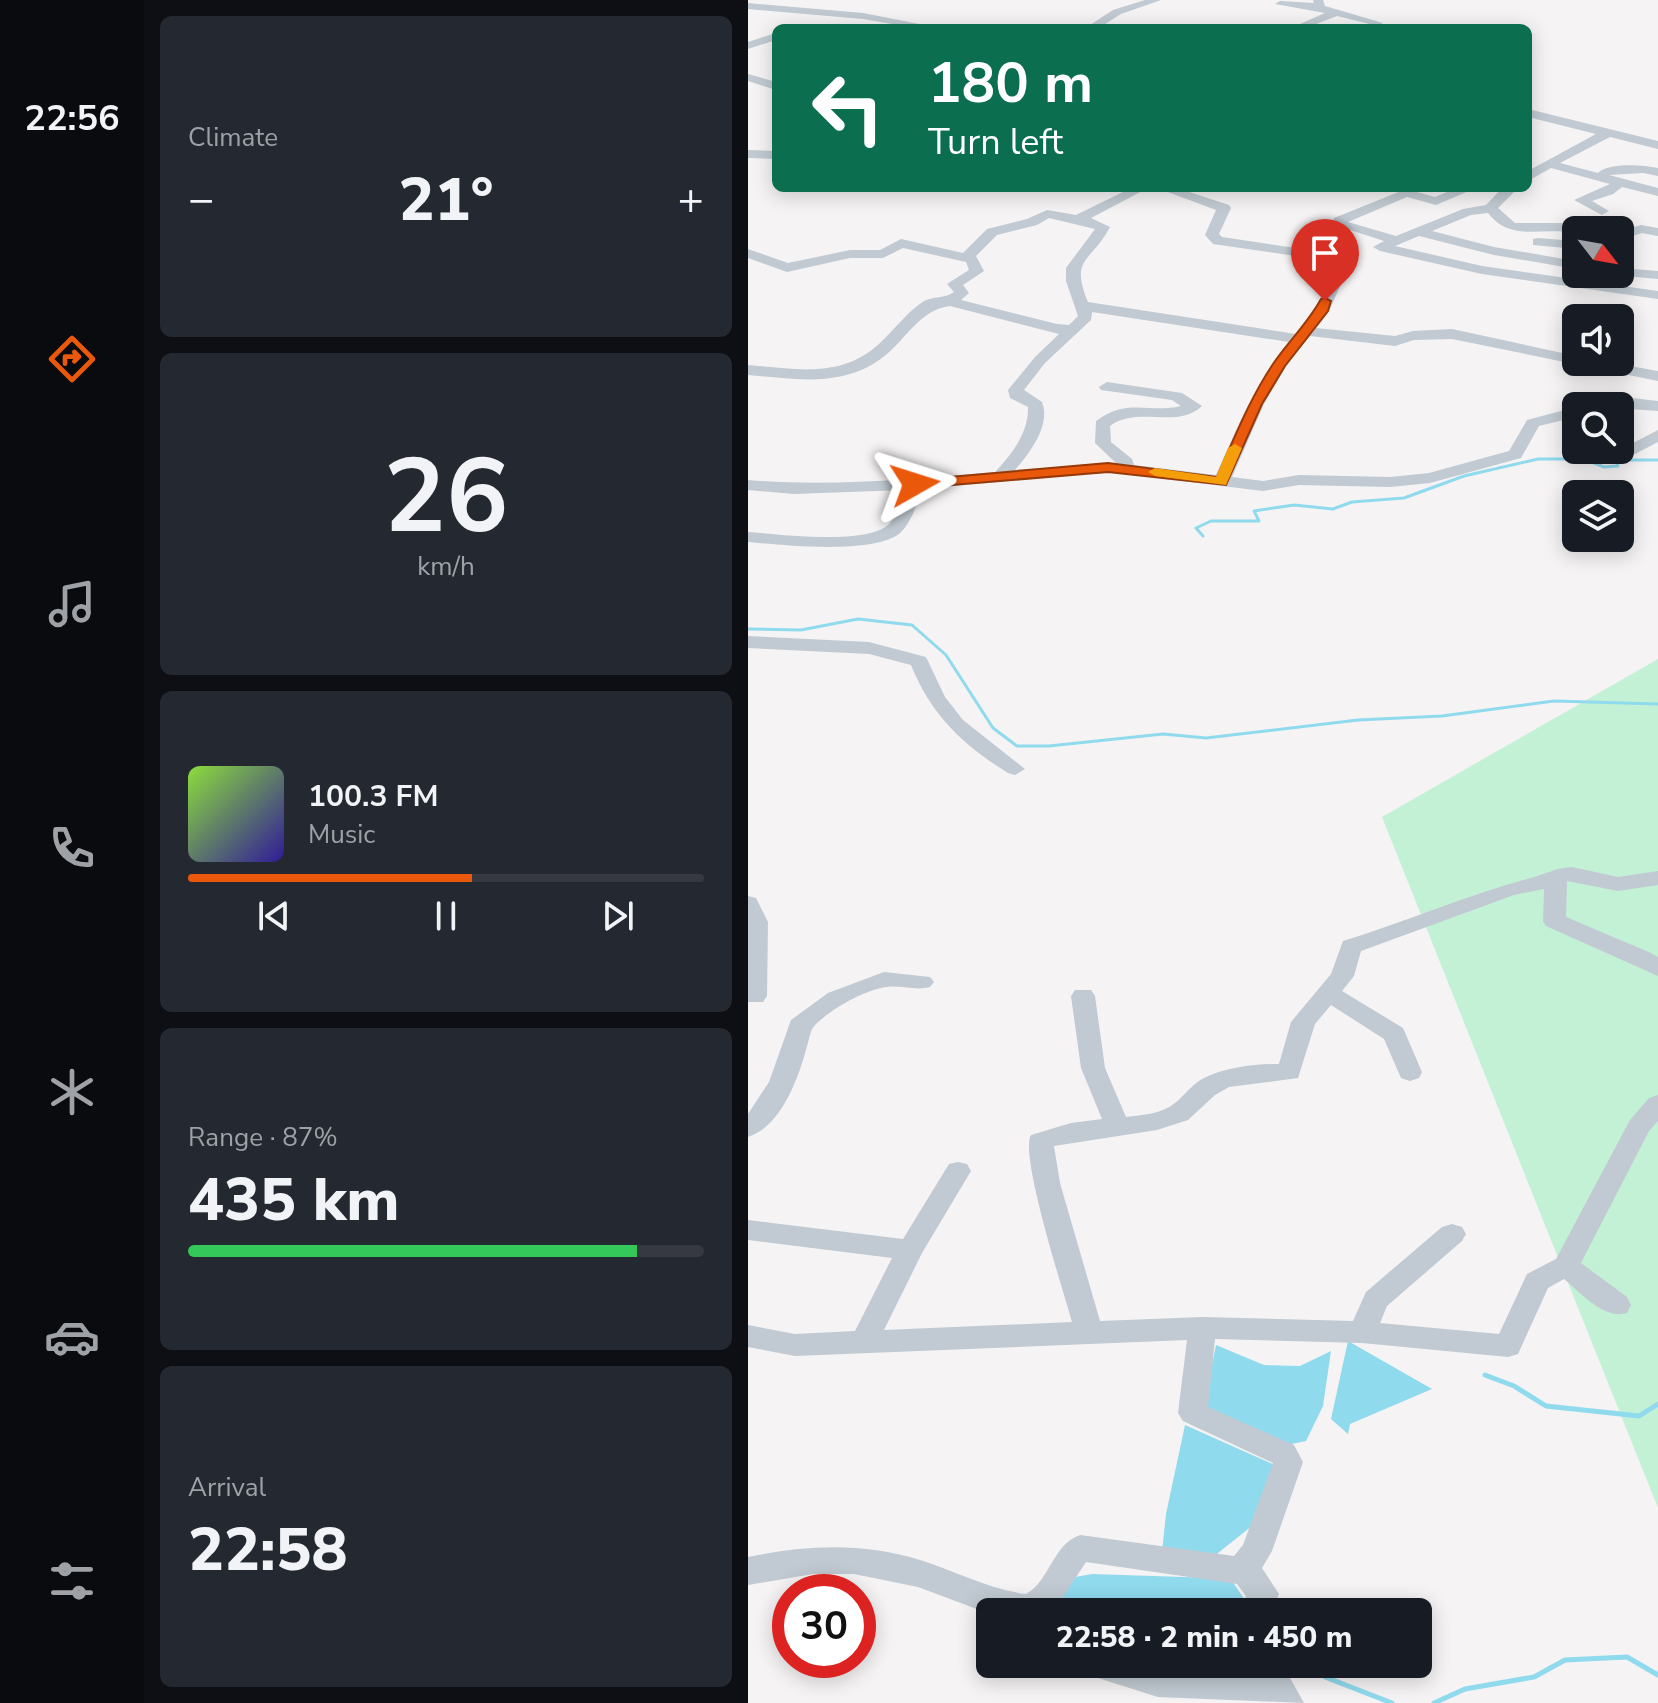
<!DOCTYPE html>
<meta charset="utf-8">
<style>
:root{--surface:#171b24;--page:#242831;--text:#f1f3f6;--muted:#9ea1a6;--line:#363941;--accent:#ea580c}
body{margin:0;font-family:"Nunito Sans",sans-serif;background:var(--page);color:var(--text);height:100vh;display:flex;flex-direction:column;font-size:30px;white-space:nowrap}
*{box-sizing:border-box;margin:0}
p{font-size:26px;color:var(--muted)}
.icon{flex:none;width:44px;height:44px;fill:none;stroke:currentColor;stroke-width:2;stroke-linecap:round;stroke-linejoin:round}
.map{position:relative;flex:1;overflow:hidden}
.side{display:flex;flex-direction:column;gap:16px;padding:16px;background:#0d0f14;width:604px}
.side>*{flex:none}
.hud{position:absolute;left:24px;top:24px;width:760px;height:168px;border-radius:12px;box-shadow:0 4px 20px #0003;background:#0b6e4f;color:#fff;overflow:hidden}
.needle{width:52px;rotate:121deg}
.tools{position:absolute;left:814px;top:216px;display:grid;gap:16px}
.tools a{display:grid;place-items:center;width:72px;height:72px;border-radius:12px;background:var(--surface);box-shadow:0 4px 20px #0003;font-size:40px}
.speed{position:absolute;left:24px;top:1574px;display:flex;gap:16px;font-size:40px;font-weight:700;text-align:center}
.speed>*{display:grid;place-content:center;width:104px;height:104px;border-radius:50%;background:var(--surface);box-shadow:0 4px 20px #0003;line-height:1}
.speed .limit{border:12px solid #d22;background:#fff;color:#111}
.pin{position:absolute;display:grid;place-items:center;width:68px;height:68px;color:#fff;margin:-82px -34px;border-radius:50% 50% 50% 0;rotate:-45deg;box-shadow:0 0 8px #0007}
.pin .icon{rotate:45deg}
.me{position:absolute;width:88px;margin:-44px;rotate:84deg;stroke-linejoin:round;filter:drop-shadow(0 0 6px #0008)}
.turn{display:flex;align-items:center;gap:28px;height:168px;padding:0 24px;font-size:36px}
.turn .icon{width:104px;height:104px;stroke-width:2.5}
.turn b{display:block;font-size:56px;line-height:68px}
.big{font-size:60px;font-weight:800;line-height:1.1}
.side .widget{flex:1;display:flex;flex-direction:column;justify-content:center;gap:12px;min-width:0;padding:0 28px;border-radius:12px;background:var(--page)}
.side .dial{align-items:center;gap:0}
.dial b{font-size:104px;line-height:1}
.song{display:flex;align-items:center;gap:24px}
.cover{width:96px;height:96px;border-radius:12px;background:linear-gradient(135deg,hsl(90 70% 55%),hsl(250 70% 35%))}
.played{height:8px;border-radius:4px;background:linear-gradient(90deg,var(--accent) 55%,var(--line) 55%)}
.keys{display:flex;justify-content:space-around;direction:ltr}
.heat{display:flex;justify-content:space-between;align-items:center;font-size:44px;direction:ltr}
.charge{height:12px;border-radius:6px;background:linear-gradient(90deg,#34c759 87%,var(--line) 0)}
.trip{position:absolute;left:228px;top:1598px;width:456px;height:80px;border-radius:12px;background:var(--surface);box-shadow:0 4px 20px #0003;font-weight:800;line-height:80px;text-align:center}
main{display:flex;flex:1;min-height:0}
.tab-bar{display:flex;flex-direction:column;width:144px;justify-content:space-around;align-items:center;background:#090b0e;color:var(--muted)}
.tab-bar .icon{width:56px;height:56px}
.tab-bar .current{color:var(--accent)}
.tab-bar b{font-size:36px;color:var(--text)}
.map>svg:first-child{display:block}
.green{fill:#c3f1d5}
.water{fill:#90daee}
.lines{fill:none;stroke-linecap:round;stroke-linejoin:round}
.stream-far1{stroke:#90daee;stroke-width:3}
.stream{stroke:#90daee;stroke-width:5}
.minor{fill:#c1cad2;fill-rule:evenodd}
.route{fill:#ea580c;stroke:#983908;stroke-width:2}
.slow{fill:#f59e0b}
</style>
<main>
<nav class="tab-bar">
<b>22:56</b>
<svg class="icon current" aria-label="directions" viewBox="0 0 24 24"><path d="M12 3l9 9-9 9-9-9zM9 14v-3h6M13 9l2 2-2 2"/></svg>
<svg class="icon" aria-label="music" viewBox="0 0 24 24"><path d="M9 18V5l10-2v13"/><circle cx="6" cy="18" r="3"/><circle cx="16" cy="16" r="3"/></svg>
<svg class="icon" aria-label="phone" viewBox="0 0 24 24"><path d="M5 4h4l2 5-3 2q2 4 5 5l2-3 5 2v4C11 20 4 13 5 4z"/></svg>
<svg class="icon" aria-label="climate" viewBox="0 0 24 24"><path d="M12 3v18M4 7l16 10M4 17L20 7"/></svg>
<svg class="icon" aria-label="car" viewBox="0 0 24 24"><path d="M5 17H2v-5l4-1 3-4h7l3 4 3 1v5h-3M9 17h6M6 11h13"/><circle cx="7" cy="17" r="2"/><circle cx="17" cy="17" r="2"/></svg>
<svg class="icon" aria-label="filters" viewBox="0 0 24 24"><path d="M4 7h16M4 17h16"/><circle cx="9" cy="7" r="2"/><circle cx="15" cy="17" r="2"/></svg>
</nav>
<section class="side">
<div class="widget"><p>Climate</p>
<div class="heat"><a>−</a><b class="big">21°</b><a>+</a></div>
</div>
<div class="widget dial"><b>26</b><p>km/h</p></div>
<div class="widget">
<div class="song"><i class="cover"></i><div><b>100.3 FM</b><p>Music</p></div></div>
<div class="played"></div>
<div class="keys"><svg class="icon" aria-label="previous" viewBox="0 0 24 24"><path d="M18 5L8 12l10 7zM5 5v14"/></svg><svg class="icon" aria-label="pause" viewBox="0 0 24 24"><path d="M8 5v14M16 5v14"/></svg><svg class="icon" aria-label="next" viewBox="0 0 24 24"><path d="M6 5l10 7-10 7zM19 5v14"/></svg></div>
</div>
<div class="widget"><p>Range · 87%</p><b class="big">435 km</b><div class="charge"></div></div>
<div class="widget"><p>Arrival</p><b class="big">22:58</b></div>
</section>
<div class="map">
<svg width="910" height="1703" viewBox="0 0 910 1703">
<rect width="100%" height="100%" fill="#f5f3f3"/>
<path class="green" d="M910 659V1508L634 817Z"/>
<g class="water">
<path d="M600 1341 684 1389 602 1424 600 1434 583 1419Z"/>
<path d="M468 1345 516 1365 552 1366 583 1351 575 1406 558 1441 539 1445 454 1413Z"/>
<path d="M437 1425 527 1465 504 1526 465 1557 414 1552 418 1514Z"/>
<path d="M344 1574 466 1578 484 1581 497 1600 491 1612H297L322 1578Z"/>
</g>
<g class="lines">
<g class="stream-far1">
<path d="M455 536 448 528 463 521H511L506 511 546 505 585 509 604 502 656 498 716 476 790 459H836L856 467 870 466 868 460H910"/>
<path d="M0 629 53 630 110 619 164 625 198 655 245 728 269 746H301L415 734 458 738 610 720 694 716 806 701 910 704"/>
</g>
<g class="stream">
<path d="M737 1375 766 1386 798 1406 891 1416 910 1404"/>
<path d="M577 1677 644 1703"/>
<path d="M686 1703 717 1689 786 1677 817 1660 879 1657 910 1675"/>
</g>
<g class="minor">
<path d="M397 0H413L373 14 354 26 355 28H344L342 25 365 10Z"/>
<path d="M565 0H575L577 6 635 23 630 26 589 16 558 28H543L577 13 527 4 532 1 566 3Z"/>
<path d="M0 3 115 13 192 28H167L115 19 0 9Z"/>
<path d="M28 33V40L0 49V42Z"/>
<path d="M0 74 28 82V90L0 81Z"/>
<path d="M780 109 910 141V149L862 137 812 163 850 173C861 162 894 165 910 168V176L895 173 861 175 910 188V196L874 187 865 194 844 201 861 211 854 215 826 200 862 184 803 168 780 181V171L848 134 780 117Z"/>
<path d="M0 150 28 151V159L0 158Z"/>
<path d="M383 188H400L343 218 362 227C344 262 321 257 340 302L548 334 567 310 589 262 465 244 457 235 468 210 409 188H429L481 205 483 208 471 234 474 237 602 256 604 259 581 311 568 328 647 336 665 331 704 329 828 356V362H860L910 371V381L704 339 666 340 647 346 562 336 538 366 516 404 484 477 515 481 551 475 642 477 681 473 761 451 779 420 828 407V417L791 426 773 458 682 483 642 487 551 485 515 491 360 472 174 489C169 503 164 522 152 533 126 555 34 545 0 542V532C30 534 119 546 141 524 149 516 152 501 156 490L46 494 0 490V480C82 487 164 479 247 472 263 455 281 433 280 407L262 398 260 390 287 357 311 334 202 306C172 309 157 341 134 358 94 388 45 379 0 375V365C46 369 93 379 131 344 145 331 160 311 176 301 186 296 196 299 206 292L199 284 221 270 218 262 155 248 135 258H102L39 272 0 258V249L40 263 102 250H132L153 239 215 253 239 229 279 219 299 210 328 215ZM301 218 347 229 318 268V281L330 316 321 325 309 324 213 300 221 293 215 285 236 271 228 256 249 235 289 225ZM344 312 541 342C508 382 489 428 468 475L386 465 384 459 363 442 362 426C390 405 429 430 454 406L434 393 359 382 351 387 353 390 424 400 433 406C401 414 380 397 348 421L347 443 368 463 267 470C282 453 303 425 294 402L276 390 297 363 343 320Z"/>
<path d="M709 188H728L688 205 659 197 600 222 648 236 715 209 738 205 754 188H770L750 208 767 223H819L837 230H828V234C795 225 764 244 740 213L723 215 684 231 746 247 828 261V269L746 255 671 236 647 246 734 266 910 291V299L734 274 632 251 625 247 636 241 584 224 586 218 658 189 687 197Z"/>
<path d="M893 225 910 228V236L894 233 872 240V231Z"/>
<path d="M790 238 828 241V249L785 245V239Z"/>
<path d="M872 268 910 271V279L867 275 872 274Z"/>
<path d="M867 396 910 401V411L842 406Z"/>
<path d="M910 430V442L887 454 872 450V440L885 443Z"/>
<path d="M0 636 121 642 178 657 197 697 215 720 277 769 267 775 260 773C215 745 183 715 163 665L121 654 0 648Z"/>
<path d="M824 867 870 877 910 871V885L870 891 819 881 818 917 903 953 910 957V976L798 926 795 921 796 889 766 895 613 951 606 976 594 991 655 1028 674 1072 671 1078 662 1081 653 1078 636 1039 583 1005 567 1024 550 1078 481 1087 467 1095 440 1120 409 1130 306 1146 312 1183 352 1321 454 1317 605 1321 618 1292 694 1227 704 1224 714 1227 718 1234 714 1241 639 1306 632 1323 751 1334 779 1274 808 1259 882 1120 901 1098 910 1095V1121L901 1131 833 1263 879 1297 883 1305 879 1313C856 1320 833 1293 816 1279L800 1288 770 1354 760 1357 614 1343 467 1339 460 1407 546 1445 555 1462 524 1551 514 1568 531 1594 523 1612H491L498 1596 489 1584 338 1562 305 1612 242 1614 170 1587 106 1574H65L0 1585V1557C58 1545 114 1542 172 1560 207 1571 240 1589 278 1594 302 1581 304 1545 332 1535L486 1556 495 1545 525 1463 435 1421 430 1413 439 1340 47 1356 0 1347V1325L47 1334 107 1331 144 1258 0 1240V1220L155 1239 201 1164 210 1162 219 1164 223 1171 174 1253 136 1330 324 1322C316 1293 271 1154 283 1135L323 1123 354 1119 333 1068 323 996 327 990H343L347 996 357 1068 378 1117C394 1115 414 1114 427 1103 437 1095 444 1084 456 1078 479 1067 506 1064 531 1064L543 1022 583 974 595 941C658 922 719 895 783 878 797 874 808 868 824 867Z"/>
<path d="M0 896 8 898 20 922 19 996 15 1002H0Z"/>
<path d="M136 972 182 977 186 982 182 987C168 991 154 985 139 987 116 990 85 1008 68 1024 61 1031 62 1038 59 1046 51 1077 33 1127 0 1137V1114L21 1082 43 1020 80 993Z"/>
<path d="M333 1664H400L530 1674 542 1678 556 1703 410 1697 337 1674Z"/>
</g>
</g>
<path class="route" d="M577 298 583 301 580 311 537 366 514 404 478 485 360 472 167 488 160 484 167 480 360 463 469 477C486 439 501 400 525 364 540 342 560 323 573 299Z"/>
<path class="slow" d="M487 444 494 448 478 485 407 476 400 472 407 468 468 477 480 448Z"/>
</svg>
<div class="tools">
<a><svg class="needle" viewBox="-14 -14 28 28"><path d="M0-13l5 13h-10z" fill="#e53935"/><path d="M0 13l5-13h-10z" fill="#9ea1a6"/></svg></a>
<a><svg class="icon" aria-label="sound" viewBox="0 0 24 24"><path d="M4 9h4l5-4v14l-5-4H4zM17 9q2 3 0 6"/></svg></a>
<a><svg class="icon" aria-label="search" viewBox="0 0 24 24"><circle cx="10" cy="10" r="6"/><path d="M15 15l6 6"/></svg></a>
<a><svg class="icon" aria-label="layers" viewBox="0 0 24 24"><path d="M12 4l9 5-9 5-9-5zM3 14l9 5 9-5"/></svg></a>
</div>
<div class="speed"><div class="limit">30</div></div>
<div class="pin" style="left:577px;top:301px;background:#d93025"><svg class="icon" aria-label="arrive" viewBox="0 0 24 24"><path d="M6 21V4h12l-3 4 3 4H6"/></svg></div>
<svg class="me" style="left:167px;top:484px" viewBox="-20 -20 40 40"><path d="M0-17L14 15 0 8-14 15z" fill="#ea580c" stroke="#fff" stroke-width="4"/></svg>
<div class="trip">22:58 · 2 min · 450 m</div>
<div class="hud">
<div class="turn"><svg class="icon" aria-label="left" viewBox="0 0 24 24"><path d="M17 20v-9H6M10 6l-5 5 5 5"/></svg><div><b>180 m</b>Turn left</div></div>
</div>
</div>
</main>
